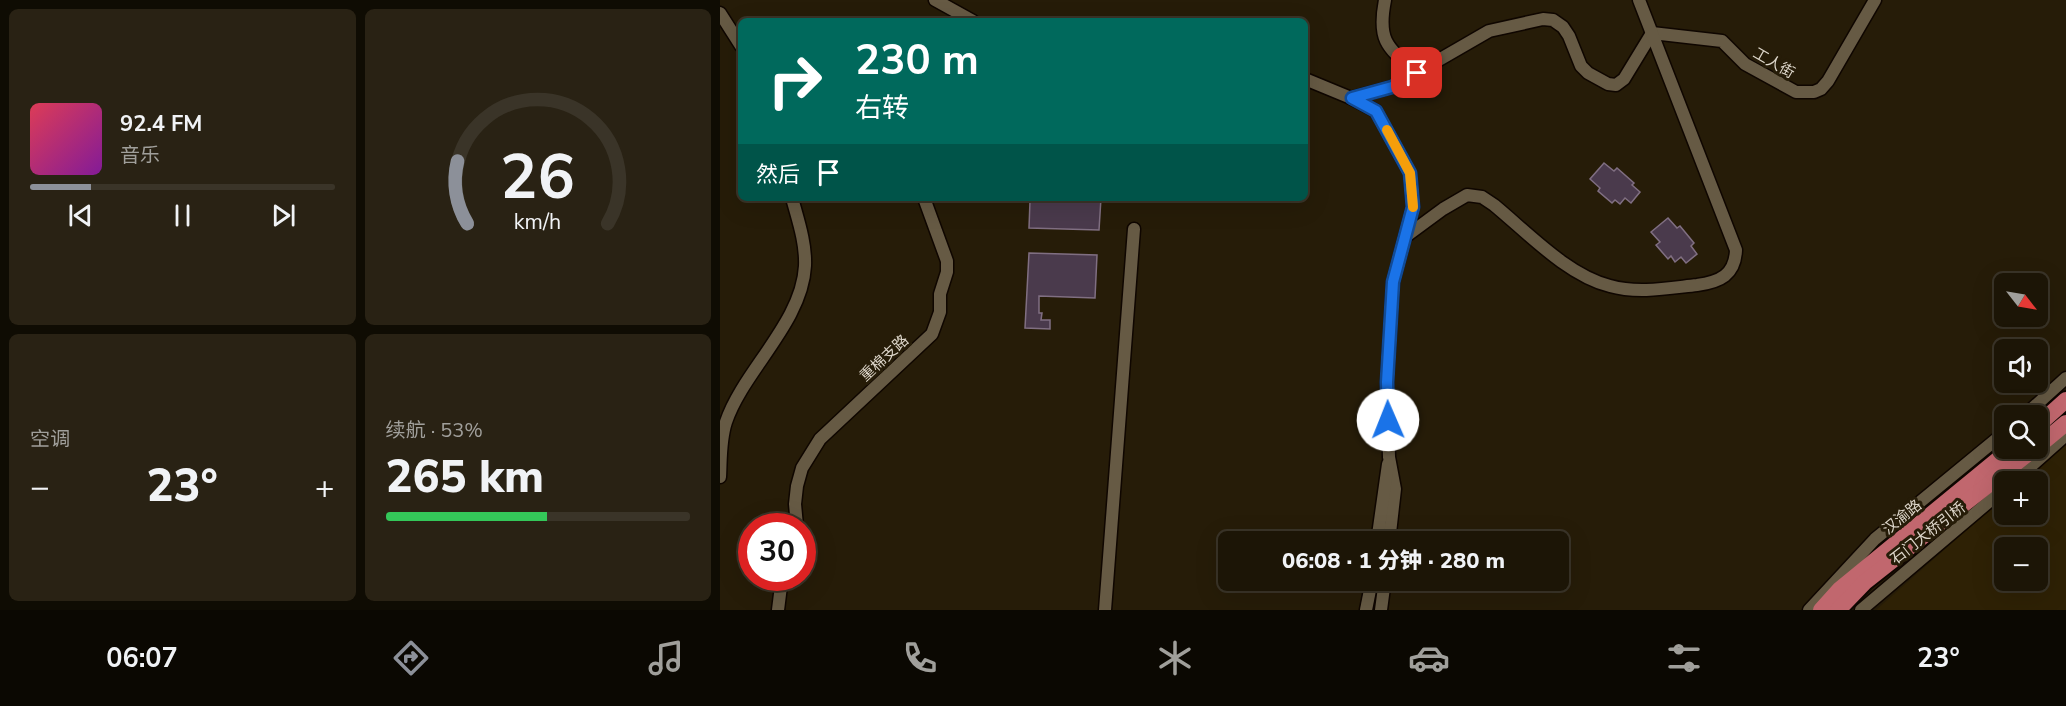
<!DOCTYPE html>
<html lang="zh">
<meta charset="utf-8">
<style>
:root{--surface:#1c1506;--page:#292214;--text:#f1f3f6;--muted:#a09f9b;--line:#3a3428;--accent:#8c9099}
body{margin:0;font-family:"Nunito Sans","Noto Sans SC",sans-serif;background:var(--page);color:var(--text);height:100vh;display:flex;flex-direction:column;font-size:22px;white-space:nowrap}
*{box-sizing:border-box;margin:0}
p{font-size:20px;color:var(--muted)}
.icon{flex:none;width:33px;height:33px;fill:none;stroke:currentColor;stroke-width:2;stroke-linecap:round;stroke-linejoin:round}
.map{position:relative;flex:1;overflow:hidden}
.side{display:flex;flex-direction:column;gap:9px;padding:9px;background:#0f0c03;width:720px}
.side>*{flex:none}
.guide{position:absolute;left:18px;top:18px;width:570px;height:183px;border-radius:9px;box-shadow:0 6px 24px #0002,0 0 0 2px var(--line);background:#00695c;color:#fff;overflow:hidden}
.needle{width:39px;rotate:121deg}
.controls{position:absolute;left:1274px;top:273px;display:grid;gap:12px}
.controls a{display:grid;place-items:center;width:54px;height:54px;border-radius:9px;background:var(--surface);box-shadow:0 6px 24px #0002,0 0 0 2px var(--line);font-size:30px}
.speed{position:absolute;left:18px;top:513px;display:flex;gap:12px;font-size:30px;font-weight:700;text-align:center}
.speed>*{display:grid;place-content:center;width:78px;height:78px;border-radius:50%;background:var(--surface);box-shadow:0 6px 24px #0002,0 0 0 2px var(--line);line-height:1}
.speed .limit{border:9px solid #d22;background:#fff;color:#111}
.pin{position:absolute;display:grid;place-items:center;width:51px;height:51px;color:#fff;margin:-26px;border-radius:12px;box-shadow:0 3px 9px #0006}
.me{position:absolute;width:66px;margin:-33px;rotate:359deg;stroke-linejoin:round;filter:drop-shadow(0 0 4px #0008)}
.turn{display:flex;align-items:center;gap:21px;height:126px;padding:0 18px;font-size:27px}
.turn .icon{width:78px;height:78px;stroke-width:2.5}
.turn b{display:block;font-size:42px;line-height:51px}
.then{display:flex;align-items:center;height:57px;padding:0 18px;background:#0003;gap:12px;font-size:22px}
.big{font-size:45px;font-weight:800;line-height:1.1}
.side .card{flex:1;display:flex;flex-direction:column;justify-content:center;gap:9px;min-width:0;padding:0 21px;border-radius:9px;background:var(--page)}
.side .dial{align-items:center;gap:0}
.dial svg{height:156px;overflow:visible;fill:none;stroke:var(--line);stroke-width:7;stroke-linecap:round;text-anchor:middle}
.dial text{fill:var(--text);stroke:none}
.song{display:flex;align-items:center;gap:18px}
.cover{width:72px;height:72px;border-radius:9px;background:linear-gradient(135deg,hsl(350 70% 55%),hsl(290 70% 35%))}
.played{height:6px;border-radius:3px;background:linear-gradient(90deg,var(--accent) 20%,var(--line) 20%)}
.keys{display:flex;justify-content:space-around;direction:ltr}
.heat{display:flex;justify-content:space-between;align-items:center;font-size:33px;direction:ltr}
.charge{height:9px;border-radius:4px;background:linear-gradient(90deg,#34c759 53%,var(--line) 0)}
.side .tiles{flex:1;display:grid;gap:9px;grid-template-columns:repeat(2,1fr)}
.trip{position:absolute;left:498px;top:531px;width:351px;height:60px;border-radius:9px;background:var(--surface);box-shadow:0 6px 24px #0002,0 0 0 2px var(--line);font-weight:800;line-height:60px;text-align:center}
.menu{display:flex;height:96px;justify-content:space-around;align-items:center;background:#0b0802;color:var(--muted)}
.menu .icon{width:42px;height:42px}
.menu .selected{color:var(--accent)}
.menu b{font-size:27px;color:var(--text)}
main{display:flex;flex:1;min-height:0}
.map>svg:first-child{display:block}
.built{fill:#2e2105;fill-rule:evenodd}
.building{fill:#4a3a4c;stroke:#806f82;stroke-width:1.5}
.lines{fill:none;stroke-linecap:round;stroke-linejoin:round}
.minor-casing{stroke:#0f0600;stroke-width:15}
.major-casing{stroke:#0f0600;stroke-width:20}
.minor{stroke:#665a44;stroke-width:12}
.major{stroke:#c1676e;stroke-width:16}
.route-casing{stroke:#114b97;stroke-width:15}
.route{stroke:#1a73e8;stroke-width:10}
.slow{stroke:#f59e0b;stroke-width:10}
.labels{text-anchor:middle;stroke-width:6;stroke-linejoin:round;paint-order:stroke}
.street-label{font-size:15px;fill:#ddd6ca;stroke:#261c08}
</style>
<main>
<section class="side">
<div class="tiles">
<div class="card">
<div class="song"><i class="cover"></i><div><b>92.4 FM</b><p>音乐</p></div></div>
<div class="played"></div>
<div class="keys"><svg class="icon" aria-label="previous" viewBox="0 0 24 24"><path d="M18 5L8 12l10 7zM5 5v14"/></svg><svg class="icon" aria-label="pause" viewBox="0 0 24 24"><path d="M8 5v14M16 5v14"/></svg><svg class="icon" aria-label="next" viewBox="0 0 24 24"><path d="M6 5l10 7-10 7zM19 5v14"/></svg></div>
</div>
<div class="card dial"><svg viewBox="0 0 100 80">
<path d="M14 69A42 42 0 1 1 86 69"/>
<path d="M14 69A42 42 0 0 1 9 37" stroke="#8c9099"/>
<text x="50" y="56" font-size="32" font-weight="700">26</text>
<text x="50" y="72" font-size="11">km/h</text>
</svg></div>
<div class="card"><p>空调</p>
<div class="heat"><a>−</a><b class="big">23°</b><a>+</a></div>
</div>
<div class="card"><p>续航 · 53%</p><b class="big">265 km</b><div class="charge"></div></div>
</div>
</section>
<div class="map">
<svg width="1346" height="610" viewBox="0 0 1346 610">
<rect width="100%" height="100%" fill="#261c08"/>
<path class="built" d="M1346 442V610H1156L1284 497V514H1317V482L1301 481ZM1284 548H1317V580H1284Z"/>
<g class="building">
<path d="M884 163 894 171 897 168 914 183 912 185 920 192 911 203 905 198 900 204 895 200 892 203 878 191 880 188 870 179Z"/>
<path d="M339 198H381L379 230 309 228 310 201 338 202Z"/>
<path d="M948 218 957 228 960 226 974 243 971 246 977 254 966 263 961 257 955 262 951 256 948 259 936 245 940 242 931 232Z"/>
<path d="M309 253 377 255 375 298 319 296V313H322L321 320H330V329L305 328Z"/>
</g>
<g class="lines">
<g class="minor-casing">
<g id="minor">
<path d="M215 0 253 21"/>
<path d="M665 0C657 41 667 47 697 73"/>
<path d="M0 13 21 46"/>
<path d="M932 33 1002 41 1025 64 1076 92H1094L1101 89 1108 81 1155 0"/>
<path d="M585 79 631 98 656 111 690 173 693 207 673 282 667 382 669 457 675 489 669 542"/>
<path d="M631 98 672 87 769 31 823 19 833 20 843 27 849 36 861 66 868 73 888 84 896 85 904 79 932 33"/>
<path d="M685 237 723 209 747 195 762 197 774 205C808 233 847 275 890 286 918 294 949 288 977 285 1000 282 1015 275 1016 250L919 0"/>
<path d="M1304 416 1346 378"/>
<path d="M0 477C1 459 0 440 6 422 23 371 82 323 85 266 86 243 78 220 72 198"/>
<path d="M1293 482 1346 435"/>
<path d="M77 526 75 504 77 486 82 468 100 439 212 334 220 312V294L227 272V261L204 198"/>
<path d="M657 542 668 464"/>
<path d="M58 610 62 578"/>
<path d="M385 610 414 229"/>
<path d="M646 610 652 580"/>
<path d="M661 610 665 580"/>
<path d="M1089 610 1155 539 1284 433"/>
<path d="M1141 610 1284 489"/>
</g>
</g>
<g class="major-casing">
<g id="major">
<path d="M1317 426 1346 400"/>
<path d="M1317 447 1346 423"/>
<path d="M1101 610 1119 590 1292 448"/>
<path d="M1118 610 1145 582 1315 448"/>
</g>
</g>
<use href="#minor" class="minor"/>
<use href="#major" class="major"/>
</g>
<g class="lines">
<g class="route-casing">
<path id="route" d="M668 420 667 382 673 282 693 207 690 173 656 111 632 98 672 87 697 73"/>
</g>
<use href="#route" class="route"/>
<path class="slow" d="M667 130 690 173 693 207"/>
</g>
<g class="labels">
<g class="street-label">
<text transform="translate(1054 63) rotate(30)" y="5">工人街</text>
<text transform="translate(164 358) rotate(-43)" y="5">重棉支路</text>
<text transform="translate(1182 517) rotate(-39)" y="5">汉渝路</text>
<text transform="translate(1208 533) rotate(-38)" y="5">石门大桥引桥</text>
</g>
</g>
</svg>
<div class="controls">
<a><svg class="needle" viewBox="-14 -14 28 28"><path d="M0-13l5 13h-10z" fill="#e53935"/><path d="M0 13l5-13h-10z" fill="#a09f9b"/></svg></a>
<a><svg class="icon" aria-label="sound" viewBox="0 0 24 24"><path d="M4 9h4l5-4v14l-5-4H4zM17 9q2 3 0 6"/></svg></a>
<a><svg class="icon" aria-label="search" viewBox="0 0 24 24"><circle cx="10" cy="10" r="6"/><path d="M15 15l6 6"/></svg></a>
<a>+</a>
<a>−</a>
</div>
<div class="speed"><div class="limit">30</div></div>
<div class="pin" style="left:697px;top:73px;background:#d93025"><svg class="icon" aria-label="arrive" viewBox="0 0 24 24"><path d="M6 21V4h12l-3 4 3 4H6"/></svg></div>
<svg class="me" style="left:668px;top:420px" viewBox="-20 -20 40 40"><circle r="19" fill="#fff"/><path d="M0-13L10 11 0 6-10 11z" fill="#1a73e8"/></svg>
<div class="trip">06:08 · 1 分钟 · 280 m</div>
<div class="guide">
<div class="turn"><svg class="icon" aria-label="right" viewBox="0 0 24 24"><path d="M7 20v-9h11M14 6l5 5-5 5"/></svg><div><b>230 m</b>右转</div></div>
<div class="then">然后<svg class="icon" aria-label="arrive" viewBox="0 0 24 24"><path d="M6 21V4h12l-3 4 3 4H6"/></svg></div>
</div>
</div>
</main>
<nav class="menu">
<b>06:07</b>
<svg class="icon selected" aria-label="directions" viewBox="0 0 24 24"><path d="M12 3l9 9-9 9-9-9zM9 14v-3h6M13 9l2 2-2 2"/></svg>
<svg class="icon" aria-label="music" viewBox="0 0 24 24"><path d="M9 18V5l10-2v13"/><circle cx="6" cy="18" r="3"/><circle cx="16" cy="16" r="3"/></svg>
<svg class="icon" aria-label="phone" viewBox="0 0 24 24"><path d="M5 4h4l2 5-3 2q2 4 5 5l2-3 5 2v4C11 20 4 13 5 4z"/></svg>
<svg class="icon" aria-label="climate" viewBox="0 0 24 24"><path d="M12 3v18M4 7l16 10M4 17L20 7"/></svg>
<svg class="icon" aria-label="car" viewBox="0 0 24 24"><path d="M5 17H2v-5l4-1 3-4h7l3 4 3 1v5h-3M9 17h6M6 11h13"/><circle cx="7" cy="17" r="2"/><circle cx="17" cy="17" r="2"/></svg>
<svg class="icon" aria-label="filters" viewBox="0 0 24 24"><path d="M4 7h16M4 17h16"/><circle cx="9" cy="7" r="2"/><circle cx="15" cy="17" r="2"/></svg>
<b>23°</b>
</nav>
